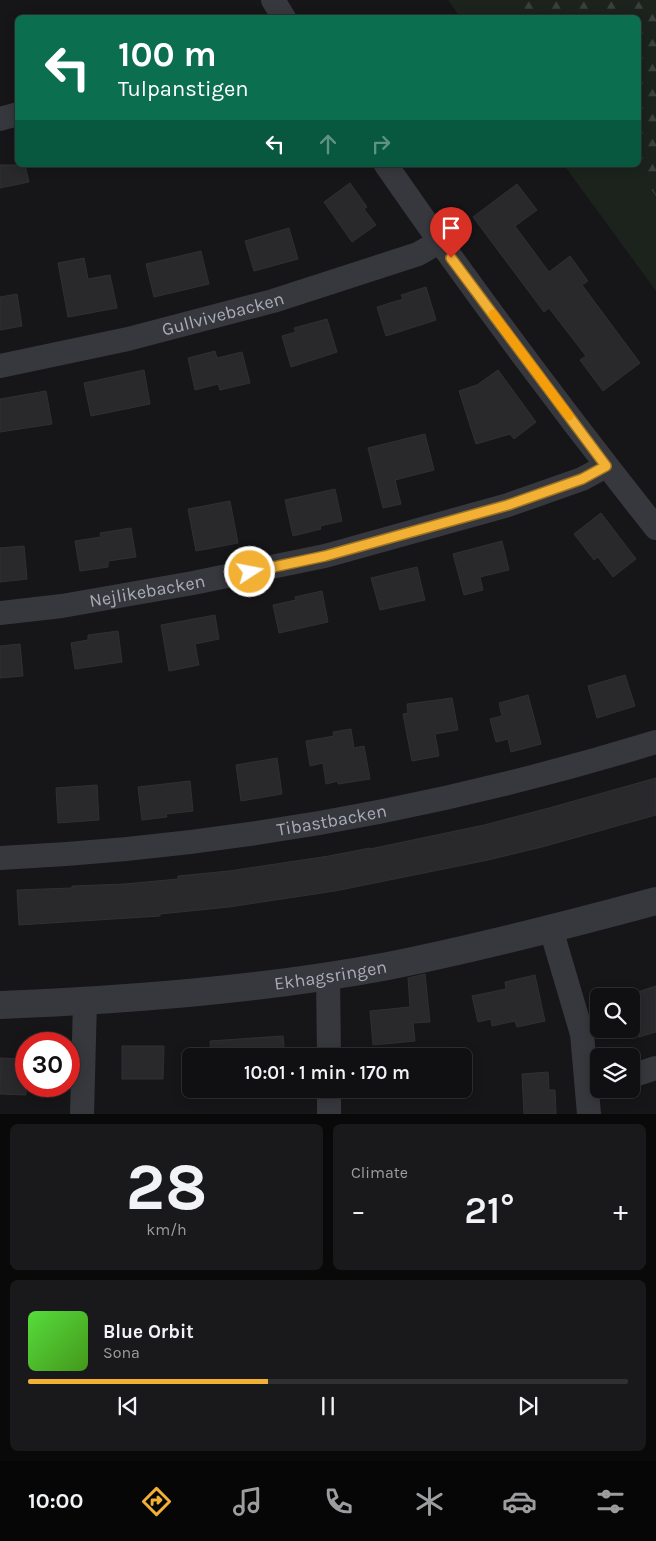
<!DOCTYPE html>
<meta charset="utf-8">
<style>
:root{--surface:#101012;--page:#19191b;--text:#f1f3f6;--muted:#9c9d9f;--line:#303032;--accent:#f2b134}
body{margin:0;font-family:Karla,sans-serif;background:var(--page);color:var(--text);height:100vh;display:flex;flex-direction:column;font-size:19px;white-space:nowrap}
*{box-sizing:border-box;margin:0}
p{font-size:16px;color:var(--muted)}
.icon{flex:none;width:28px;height:28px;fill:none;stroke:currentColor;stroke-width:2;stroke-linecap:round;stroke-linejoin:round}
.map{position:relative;height:1114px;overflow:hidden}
.drawer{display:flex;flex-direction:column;gap:10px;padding:10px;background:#09090a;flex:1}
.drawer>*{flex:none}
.banner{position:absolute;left:15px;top:15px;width:626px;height:152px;border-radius:8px;box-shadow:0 2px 12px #0003,0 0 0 1px var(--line);background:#0b6e4f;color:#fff;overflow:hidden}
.fabs{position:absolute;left:590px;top:988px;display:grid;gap:10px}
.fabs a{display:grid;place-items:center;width:50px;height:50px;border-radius:8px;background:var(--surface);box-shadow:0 2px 12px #0003,0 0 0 1px var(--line);font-size:25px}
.speed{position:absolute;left:15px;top:1032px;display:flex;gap:10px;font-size:25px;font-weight:700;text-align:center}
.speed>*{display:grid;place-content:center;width:65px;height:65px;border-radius:50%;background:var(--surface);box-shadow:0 2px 12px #0003,0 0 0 1px var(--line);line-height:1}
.speed .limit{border:8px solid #d22;background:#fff;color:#111}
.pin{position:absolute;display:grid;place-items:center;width:42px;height:42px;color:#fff;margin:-51px -21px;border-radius:50% 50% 50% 0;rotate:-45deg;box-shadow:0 0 5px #0007}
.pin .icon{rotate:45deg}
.me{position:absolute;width:55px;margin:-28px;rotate:79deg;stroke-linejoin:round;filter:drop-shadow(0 0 4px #0008)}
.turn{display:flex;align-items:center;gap:18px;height:105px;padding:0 20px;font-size:22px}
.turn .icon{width:65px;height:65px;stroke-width:2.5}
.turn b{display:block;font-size:35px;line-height:42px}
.lanes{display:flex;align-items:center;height:48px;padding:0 20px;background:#0003;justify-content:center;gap:25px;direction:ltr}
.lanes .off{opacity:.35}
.big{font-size:38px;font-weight:600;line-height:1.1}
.drawer .card{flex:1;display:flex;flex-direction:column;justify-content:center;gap:8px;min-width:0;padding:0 18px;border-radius:8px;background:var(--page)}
.drawer .dial{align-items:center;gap:0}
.dial b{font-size:65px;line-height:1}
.song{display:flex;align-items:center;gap:15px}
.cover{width:60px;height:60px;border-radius:8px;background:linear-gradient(135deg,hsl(110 70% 55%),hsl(100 70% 35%))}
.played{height:5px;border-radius:2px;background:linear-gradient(90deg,var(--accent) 40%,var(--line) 40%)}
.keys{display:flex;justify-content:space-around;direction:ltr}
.heat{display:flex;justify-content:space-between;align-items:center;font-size:28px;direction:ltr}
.drawer .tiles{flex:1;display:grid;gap:10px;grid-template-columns:1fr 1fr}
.card:last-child{grid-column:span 2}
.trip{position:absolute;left:182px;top:1048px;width:290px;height:50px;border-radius:8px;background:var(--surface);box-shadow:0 2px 12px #0003,0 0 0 1px var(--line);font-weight:600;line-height:50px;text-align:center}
.tab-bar{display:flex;height:80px;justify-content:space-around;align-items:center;background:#060607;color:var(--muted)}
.tab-bar .icon{width:35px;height:35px}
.tab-bar .current{color:var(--accent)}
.tab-bar b{font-size:22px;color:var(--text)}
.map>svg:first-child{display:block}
.green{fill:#1c231d}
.forest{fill:url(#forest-firs)}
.building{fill:#29292c;stroke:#303034}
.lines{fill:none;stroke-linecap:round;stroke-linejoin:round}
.minor{stroke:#37383d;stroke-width:24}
.tertiary{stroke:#37383d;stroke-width:28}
.route-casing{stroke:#9d7322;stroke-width:12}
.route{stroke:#f2b134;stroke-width:9}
.slow{stroke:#f59e0b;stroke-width:9}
.labels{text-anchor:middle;stroke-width:5;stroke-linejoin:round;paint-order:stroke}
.street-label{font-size:18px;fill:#a8adb8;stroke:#111113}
</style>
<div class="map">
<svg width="656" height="1114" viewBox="0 0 656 1114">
<defs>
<pattern id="forest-firs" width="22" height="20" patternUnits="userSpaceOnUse" patternTransform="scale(1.25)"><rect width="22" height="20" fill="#1c231d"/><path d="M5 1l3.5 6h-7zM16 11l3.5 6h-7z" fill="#3a403c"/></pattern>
</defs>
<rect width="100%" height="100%" fill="#161618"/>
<path class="green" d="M448 0H656V291L564 165H639V18L460 17Z"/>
<path class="forest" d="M510 0H656V196L634 165H639V18L524 17Z"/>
<g class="building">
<path d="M0 165H25L29 182 0 188Z"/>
<path d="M350 183 367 207 364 209 376 225 352 242 324 202Z"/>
<path d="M517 184 537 210 515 226 549 272 570 256 588 281 582 285 640 363 603 391 580 360 586 356 549 308 544 312 473 217Z"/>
<path d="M289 228 298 259 254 271 245 241Z"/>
<path d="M201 251 209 284 154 297 146 264Z"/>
<path d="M84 258 88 279 110 275 117 308 68 317 58 263Z"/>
<path d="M426 287 436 320 386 336 377 307 403 299 401 295Z"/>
<path d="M17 294 22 326 0 330V297Z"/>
<path d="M327 319 337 352 291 367 282 336 296 332 294 328Z"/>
<path d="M215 351 217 358 242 352 250 383 220 390 218 384 195 390 188 358Z"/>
<path d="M144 370 150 404 91 416 84 383Z"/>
<path d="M498 370 536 422 514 439 510 434 476 444 459 391 477 385Z"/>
<path d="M46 391 52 424 0 432V399Z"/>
<path d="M425 434 434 470 395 480 401 504 383 508 368 448Z"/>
<path d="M335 489 342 521 320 526 321 529 293 536 285 500Z"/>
<path d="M230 501 238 543 196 551 188 509Z"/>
<path d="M601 513 636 559 613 577 598 557 594 560 574 534Z"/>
<path d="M131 528 136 557 108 561V567L80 571 75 541 101 537 100 533Z"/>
<path d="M502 541 509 570 480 577 483 590 464 595 453 554Z"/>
<path d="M24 546 27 579 0 582V548Z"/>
<path d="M417 567 425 600 380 610 371 578Z"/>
<path d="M322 591 328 622 279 633 273 605 296 600 295 597Z"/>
<path d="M215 615 219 639 195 644 199 665 169 671 161 625Z"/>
<path d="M118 631 122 662 75 669 71 643 88 640V635Z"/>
<path d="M20 644 23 676 0 678V646Z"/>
<path d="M625 675 635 706 597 718 588 686Z"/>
<path d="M528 695 541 744 511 752 508 739 496 742 490 719 502 716 499 703Z"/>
<path d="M452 698 458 730 435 734 439 756 412 761 403 714 408 713 407 704Z"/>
<path d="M351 729 354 748 364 746 370 779 338 784V781L326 784 323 763 310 766 306 741 334 736 333 732Z"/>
<path d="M277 758 282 794 241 801 236 765Z"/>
<path d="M656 778V815L542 847 488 860 335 891 229 907 160 914V916L19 925 17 890 72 888V886L125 884 178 879V876L229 871 329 856 370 848V849L484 825 549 808Z"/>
<path d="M190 781 193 811 166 814 167 817 142 820 138 787Z"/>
<path d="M97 785 99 820 58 823 56 788Z"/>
<path d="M425 974 430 1022 413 1023 415 1041 373 1045 370 1011 410 1007 408 978Z"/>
<path d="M535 975 545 1021 517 1027 515 1021 492 1026 491 1019 478 1022 472 996 506 989 505 982Z"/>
<path d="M656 986V1032L639 1037 631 1012V994Z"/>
<path d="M283 1036 285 1056H211L210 1041Z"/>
<path d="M122 1046H164L163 1079H122Z"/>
<path d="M0 1058 26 1059V1095L0 1094Z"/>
<path d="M548 1072 549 1090H555L556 1114H524L522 1074Z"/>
</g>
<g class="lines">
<g class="minor">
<path d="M273 0 284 18"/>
<path d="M0 119 18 114"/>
<path d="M386 165C472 289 562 410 656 528"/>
<path id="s1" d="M0 366 128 339 273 301 418 254 439 242"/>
<path id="s2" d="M0 613 62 606 193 583 325 556 508 505 582 479 606 466"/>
<path id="s3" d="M0 858C222 848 444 807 656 742"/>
<path d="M551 929 582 1034 589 1114"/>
<path d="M328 976 329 1056"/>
<path d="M631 1076 656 1068"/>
<path d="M329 1089V1114"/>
<path d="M82 1114 85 1002"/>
</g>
<path class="tertiary" id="s4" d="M0 1005C128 1000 261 990 388 966 478 948 567 925 656 901"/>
</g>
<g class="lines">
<g class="route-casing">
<path id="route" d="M250 572 325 556 508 505 582 479 606 466 451 258"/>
</g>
<use href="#route" class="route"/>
<path class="slow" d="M493 314 569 416"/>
</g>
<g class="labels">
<g class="street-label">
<text dy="6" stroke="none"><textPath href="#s1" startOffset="229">Gullvivebacken</textPath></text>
<text dy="6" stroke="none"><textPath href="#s2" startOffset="149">Nejlikebacken</textPath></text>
<text dy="6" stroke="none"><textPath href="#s3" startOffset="334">Tibastbacken</textPath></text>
<text dy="6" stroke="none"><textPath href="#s4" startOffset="332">Ekhagsringen</textPath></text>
</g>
</g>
</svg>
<div class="fabs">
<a><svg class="icon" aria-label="search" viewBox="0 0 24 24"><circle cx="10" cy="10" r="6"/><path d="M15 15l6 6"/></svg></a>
<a><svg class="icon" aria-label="layers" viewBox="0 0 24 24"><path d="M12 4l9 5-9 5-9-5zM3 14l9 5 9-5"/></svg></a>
</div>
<div class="speed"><div class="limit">30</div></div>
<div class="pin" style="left:451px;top:258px;background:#d93025"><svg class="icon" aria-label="arrive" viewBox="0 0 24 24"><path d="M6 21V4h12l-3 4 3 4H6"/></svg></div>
<svg class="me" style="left:250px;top:572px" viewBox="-20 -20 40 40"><circle r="17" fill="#f2b134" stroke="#fff" stroke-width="3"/><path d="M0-11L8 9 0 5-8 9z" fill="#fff"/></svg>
<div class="trip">10:01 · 1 min · 170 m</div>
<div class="banner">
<div class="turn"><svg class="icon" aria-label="left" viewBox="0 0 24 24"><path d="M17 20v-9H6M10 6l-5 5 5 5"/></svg><div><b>100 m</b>Tulpanstigen</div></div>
<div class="lanes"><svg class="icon" aria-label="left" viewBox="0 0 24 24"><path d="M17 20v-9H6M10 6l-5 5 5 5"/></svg><svg class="icon off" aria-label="ahead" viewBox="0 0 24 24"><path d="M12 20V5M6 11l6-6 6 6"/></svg><svg class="icon off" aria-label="right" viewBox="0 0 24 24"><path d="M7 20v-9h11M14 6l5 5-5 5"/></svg></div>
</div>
</div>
<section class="drawer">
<div class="tiles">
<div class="card dial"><b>28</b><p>km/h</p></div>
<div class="card"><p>Climate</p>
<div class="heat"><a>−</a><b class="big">21°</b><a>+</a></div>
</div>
<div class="card">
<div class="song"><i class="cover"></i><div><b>Blue Orbit</b><p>Sona</p></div></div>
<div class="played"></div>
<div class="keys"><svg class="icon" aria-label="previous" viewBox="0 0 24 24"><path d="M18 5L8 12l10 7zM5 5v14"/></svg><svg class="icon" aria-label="pause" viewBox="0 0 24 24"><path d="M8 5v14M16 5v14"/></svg><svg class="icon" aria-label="next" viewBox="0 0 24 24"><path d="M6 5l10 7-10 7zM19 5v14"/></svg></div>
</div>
</div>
</section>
<nav class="tab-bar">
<b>10:00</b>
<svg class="icon current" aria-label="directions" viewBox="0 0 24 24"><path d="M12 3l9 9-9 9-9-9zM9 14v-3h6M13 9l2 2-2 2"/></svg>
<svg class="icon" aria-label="music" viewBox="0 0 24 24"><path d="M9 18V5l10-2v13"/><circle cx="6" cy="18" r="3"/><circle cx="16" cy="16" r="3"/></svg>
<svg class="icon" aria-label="phone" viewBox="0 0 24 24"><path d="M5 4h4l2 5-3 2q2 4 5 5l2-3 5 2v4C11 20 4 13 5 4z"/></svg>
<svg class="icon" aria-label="climate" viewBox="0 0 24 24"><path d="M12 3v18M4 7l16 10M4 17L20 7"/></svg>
<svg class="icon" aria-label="car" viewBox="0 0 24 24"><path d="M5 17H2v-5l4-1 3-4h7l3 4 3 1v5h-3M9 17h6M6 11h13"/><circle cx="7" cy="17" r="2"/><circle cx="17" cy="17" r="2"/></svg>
<svg class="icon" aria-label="filters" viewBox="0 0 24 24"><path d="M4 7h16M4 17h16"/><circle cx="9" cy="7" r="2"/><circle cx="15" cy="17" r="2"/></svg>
</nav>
